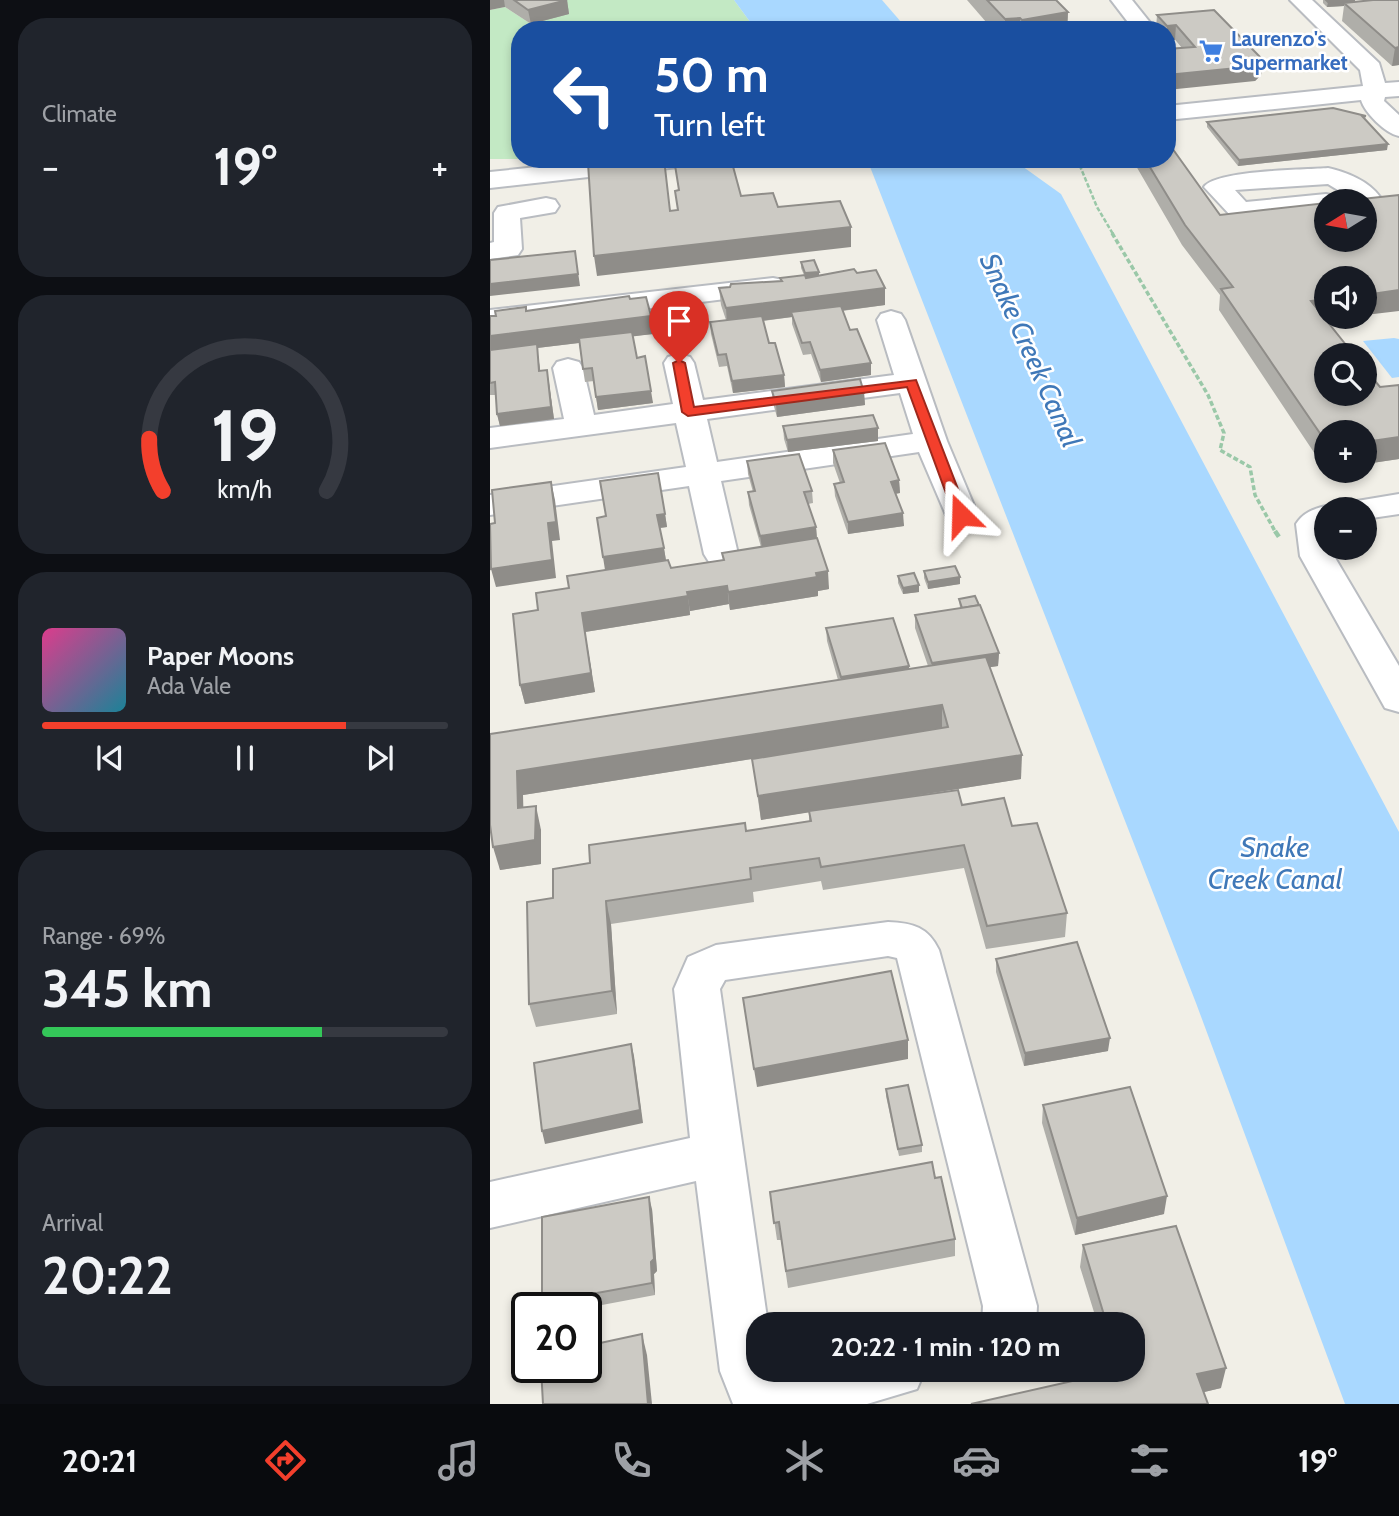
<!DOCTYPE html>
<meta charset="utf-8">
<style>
:root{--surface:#171b24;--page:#20242c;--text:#f1f3f6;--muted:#9ea1a6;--line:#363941;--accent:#f33f2c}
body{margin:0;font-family:Cabin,sans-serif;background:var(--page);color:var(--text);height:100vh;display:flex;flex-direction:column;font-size:26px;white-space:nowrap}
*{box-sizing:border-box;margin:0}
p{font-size:23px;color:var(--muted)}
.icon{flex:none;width:38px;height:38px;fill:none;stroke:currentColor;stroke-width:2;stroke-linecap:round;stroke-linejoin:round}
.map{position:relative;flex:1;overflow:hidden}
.details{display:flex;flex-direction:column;gap:18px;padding:18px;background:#0d0f14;width:490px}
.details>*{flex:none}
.top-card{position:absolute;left:21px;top:21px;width:665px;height:147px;border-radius:28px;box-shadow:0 4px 10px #0003;background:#1a4fa0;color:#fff;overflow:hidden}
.needle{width:46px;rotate:259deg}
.fabs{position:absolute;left:824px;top:189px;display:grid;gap:14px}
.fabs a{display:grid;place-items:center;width:63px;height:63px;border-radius:50%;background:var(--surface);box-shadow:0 4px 10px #0003;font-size:35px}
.speed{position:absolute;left:21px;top:1292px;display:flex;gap:14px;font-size:35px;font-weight:700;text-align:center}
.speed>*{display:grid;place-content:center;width:91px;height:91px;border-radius:50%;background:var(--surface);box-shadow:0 4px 10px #0003;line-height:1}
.speed .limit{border:4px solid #111;border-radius:10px;background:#fff;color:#111}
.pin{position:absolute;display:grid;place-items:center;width:60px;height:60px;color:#fff;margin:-72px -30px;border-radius:50% 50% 50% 0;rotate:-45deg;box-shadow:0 0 7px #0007}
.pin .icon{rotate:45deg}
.me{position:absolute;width:77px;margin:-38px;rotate:338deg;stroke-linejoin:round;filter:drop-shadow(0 0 5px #0008)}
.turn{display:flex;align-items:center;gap:24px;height:147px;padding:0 28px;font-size:32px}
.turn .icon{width:91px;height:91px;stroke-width:2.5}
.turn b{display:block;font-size:49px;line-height:60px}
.big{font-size:52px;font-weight:700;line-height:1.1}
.details .tile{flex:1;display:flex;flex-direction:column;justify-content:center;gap:10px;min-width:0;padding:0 24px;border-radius:28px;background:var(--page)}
.details .dial{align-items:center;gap:0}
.dial svg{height:182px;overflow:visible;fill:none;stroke:var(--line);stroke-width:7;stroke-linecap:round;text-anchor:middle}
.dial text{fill:var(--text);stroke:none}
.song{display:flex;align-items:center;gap:21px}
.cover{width:84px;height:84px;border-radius:10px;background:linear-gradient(135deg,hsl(330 70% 55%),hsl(190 70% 35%))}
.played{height:7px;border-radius:4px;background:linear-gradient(90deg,var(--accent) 75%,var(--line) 75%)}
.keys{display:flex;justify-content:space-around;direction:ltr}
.heat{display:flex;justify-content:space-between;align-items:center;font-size:38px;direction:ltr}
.charge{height:10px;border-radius:5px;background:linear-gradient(90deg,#34c759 69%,var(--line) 0)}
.trip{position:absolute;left:256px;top:1312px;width:399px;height:70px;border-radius:28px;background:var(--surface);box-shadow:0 4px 10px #0003;font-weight:700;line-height:70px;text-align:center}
.menu{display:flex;height:112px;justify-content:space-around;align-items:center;background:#090b0e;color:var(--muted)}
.menu .icon{width:49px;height:49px}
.menu .selected{color:var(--accent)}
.menu b{font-size:32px;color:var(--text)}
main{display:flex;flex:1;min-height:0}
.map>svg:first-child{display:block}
.green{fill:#c3e9c4}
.water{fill:#a9d8ff}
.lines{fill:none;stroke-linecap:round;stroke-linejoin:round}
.minor-casing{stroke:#b9bcc1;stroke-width:4}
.path-far2{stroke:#9ac8a8;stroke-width:2.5;stroke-dasharray:4.5 2;stroke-linecap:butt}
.path-far1{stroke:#9ac8a8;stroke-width:3.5;stroke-dasharray:5 2.5;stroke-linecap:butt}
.path{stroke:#9ac8a8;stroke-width:4.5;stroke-dasharray:7 3.5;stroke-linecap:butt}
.minor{fill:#fff;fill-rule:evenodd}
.wall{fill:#afaea9}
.shaded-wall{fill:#8f8d89}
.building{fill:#cccac4;stroke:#8f8d89;stroke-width:2}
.route{fill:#f33f2c;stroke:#9e291d;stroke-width:2}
.labels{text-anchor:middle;stroke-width:5;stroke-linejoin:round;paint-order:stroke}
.far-shop-label{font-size:21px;font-weight:bold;fill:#366cbe;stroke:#fff;text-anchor:start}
.water-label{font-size:28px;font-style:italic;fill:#3f78b8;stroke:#fff}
</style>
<main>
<section class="details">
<div class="tile"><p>Climate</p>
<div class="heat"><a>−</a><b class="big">19°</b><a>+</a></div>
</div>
<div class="tile dial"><svg viewBox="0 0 100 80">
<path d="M14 69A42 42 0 1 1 86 69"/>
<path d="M14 69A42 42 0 0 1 8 46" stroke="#f33f2c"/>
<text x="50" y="56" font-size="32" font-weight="700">19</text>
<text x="50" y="72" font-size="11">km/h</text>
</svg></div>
<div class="tile">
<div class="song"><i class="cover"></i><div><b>Paper Moons</b><p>Ada Vale</p></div></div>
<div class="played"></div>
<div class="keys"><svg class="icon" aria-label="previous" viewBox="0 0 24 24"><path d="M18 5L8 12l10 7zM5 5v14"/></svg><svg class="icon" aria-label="pause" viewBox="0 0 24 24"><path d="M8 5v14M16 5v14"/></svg><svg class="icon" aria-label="next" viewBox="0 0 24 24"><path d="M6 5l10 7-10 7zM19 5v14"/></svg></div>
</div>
<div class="tile"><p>Range · 69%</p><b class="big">345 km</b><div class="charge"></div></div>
<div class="tile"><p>Arrival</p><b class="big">20:22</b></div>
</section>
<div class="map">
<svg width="909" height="1404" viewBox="0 0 909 1404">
<rect width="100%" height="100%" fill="#f1efe7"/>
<path class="green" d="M61 0H244L266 30H30V159H64H0V10L15 7 41 24Z"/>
<g class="water">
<path d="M244 0H392L418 30H266Z"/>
<path d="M377 159H522L571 194 909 832V1404H855L706 1003Z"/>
<path d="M904 338 909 339V377L902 378 873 341Z"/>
</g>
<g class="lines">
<g class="minor-casing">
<g id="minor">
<path d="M621 0H642L666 30H644Z"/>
<path d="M800 0H822L889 63 895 83 909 82V96L895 97 894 101 909 115V136C895 133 875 113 871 100L677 120V106L873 86 870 70Z"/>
<path d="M124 159H209L206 164 197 166 0 188V172Z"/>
<path d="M838 168C856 172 879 181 890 197L886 202 875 204V201H866L838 184 745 190 756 202 836 194 845 196 848 201H836V210L750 218 741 216 714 187C726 170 814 170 838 168Z"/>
<path d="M56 198 65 200 69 206 65 212 30 218 32 249 28 255 0 259V243L4 242V213L8 207Z"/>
<path d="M283 278 293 280 297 286 293 292 0 328V310Z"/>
<path d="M401 311 411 314 415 320 457 441 488 515 483 522 471 525 459 522 429 452 231 481 248 554 243 562 231 565 219 562 214 554 199 486 0 515V495L196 467 186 423 0 448V428L74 419 63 368 67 362 78 359 89 362 93 368 104 415 183 404 174 363 178 357 189 354 200 357 204 363 213 400 404 375 387 320 391 314ZM410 393 423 434 227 462 217 419Z"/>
<path d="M909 494V514L875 519V509H856L861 502Z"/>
<path d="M836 506 848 509H836V548H843L844 556 909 666V712L895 708 810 556 806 524C813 513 823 509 836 506Z"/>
<path d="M398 922C423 923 438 927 449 950L547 1306 546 1325H492L493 1306 407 958 398 956 235 980 230 989 278 1325H268V1370H435L427 1389 377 1404H243L230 1371 206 1181 0 1228V1182L200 1138 184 989 198 957 226 945Z"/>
</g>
</g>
<path class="path-far2" d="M592 159 590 166 607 207 623 234"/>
<path class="path-far1" d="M622 233 718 395 734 433 730 450 760 467 765 495 786 533"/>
<path class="path" d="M785 531 789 537"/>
<use href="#minor" class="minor"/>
</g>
<g class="wall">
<path d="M0 0H77L79 14 41 24 15 7Z"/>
<path d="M477 0H566L578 12 577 30H503Z"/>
<path d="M833 0H865V2L909 0V65L902 66 852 21 854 6 837 7 833 3Z"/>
<path d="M667 15 773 60 771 75 765 81 692 48 677 30 666 29Z"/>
<path d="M876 116 875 119 897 150 748 166 717 127V122Z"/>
<path d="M642 159H677L730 215 836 320 909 459 875 464V432H836V469H835L729 310 730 295 692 245Z"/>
<path d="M311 262 329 276 395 305 352 311 381 375 331 382 321 354 313 355 302 324V317L273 321 279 343 294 375 295 387 243 393 237 366 229 367 221 334 220 322 236 320 231 305 229 288 291 281 290 278 314 275 311 268Z"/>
<path d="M140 299 163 334 143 336 147 358 163 403 108 410 104 381 95 382 89 343 47 348 50 371 59 382 64 419 10 426 7 414 6 395H0V316Z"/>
<path d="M282 391 374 393 375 405 287 417 283 403Z"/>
<path d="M293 426 388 428V441L298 452 294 439Z"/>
<path d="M343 450 409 480 410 493 406 494 414 526 358 534 345 496 344 484 350 483 343 463Z"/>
<path d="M257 461 322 491 323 503 318 504 326 527 327 538 339 589 328 591V596L240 610 239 604 200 611V615L95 632 105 692 35 704 30 685 48 610 120 569 175 514 177 527 170 528 176 560 181 568 233 560 232 553 271 547 259 505 258 492H263L258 474Z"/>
<path d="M434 571 470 577V584L438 589 434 578Z"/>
<path d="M408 576 429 592 413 594 408 583Z"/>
<path d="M469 599 509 653 508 666 500 667 531 779 391 801 472 805 522 826 577 913 575 937 496 949 474 868 333 890 331 881 263 892 264 902 121 924 127 1014 46 1027 39 1004 63 898 100 863 256 831 319 821V812L271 820 262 759 33 795V808L51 830V864L10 870 0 734 348 680 337 641 336 628 419 666V669L438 666 425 628V615L470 608Z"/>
<path d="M506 959 618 1051 534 1066 506 972Z"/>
<path d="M396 1089 432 1145V1152L409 1156 396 1096Z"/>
<path d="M553 1105 674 1214 585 1235 552 1123Z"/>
<path d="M445 1178 465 1239V1256L298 1288 291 1240H287L280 1192Z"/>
<path d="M162 1209 167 1271 164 1274 165 1295 96 1308 54 1307 52 1303Z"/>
<path d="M593 1245 731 1388 714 1392 623 1372 622 1370H642V1325H608L590 1267Z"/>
</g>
<g class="shaded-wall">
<path d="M0 0H14L15 7 0 10Z"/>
<path d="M77 0 79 14 41 24 38 10Z"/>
<path d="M865 0 864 5 854 3V6L837 7 838 2Z"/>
<path d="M578 12 577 30H532V20Z"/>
<path d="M530 18V30H515V19Z"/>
<path d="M686 25 685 40 677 41V26Z"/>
<path d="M909 47V65L902 66 905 48Z"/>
<path d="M773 60 771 75 765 81 677 90V75Z"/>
<path d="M898 144 897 150 748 166 749 160Z"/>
<path d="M361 227V247L107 276 104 256Z"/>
<path d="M85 251 90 286 0 296V284Z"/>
<path d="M329 272V278L315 280V273Z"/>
<path d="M395 288V305L303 317 301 312 302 317 237 325 236 308Z"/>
<path d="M909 290V311L875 315V295Z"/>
<path d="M836 299V317H863L817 323 821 301Z"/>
<path d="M161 316 163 334 47 348 52 383 0 354V336Z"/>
<path d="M381 363V375L331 382 330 370Z"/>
<path d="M57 370 64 419 10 426 7 414Z"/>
<path d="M294 375 295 387 243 393 242 381Z"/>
<path d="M161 391 163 403 108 410 106 397Z"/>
<path d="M374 393 375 405 287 417 286 404Z"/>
<path d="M388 428V441L298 452 297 440Z"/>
<path d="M909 437V459L875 464V442Z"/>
<path d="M409 480 410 493 401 494V482Z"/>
<path d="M61 482 65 500 70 540 62 541 66 578 6 587 1 569 58 523Z"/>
<path d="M413 513 414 526 358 534V522Z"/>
<path d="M175 514 177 527 169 528 167 515Z"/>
<path d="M326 527 327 540 272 548 270 536Z"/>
<path d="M174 548 176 561 115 570 113 557Z"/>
<path d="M338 571 339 589 328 591V596L240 610 238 592Z"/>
<path d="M470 577V584L438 589V582Z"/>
<path d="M429 585V592L413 594V588Z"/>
<path d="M237 586 239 604 200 611 197 592Z"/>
<path d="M198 596 200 615 95 632 105 692 35 704 30 685 92 613Z"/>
<path d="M509 653 508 666 442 676V663Z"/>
<path d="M419 666 420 679 351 690V677Z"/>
<path d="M452 705V729L33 795 34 832 28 808 27 771Z"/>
<path d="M532 755 531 779 271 820 268 796Z"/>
<path d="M46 806 51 830V864L10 870 3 847Z"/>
<path d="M116 901 121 924 127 1014 122 991Z"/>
<path d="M620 1038 618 1051 534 1066 535 1053Z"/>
<path d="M418 1040V1059L267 1087 264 1069Z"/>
<path d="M141 1044 144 1056 153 1123 55 1144 52 1131Z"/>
<path d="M677 1196 674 1214 585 1235 587 1218Z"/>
<path d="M159 1197 162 1209 167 1271 164 1274 165 1295 162 1283 161 1262Z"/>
<path d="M152 1334 157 1355 162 1404H158Z"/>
<path d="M736 1368 731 1388 702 1395 707 1374Z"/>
</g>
<g class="building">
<path d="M24 0H77L38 10Z"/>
<path d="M497 0H566L578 12 532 20 530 18 515 19Z"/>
<path d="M836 0H865L838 2Z"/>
<path d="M883 0H909V47L905 48 854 3Z"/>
<path d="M724 10 773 60 767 66 677 75V49L705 47 686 25 677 26 667 15Z"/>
<path d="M843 108 876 116H872L898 144 749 160 717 122Z"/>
<path d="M677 141 730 215 836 203V240H875V201H853L909 195V290L875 295V278H836V299L821 301 864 355H836V394H875V369L890 387 909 385V437L875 442V432H836V442L731 289 743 287 695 225 655 159H677Z"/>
<path d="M148 159H174L180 211 188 210 185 191 189 190 184 159H241L251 196 283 193 288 207 350 201 361 227 104 256 98 163Z"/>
<path d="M85 251 88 274 0 284V260Z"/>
<path d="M324 260 329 272 315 273 311 262Z"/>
<path d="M364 269 367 273 386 270 395 288 236 308 229 288 240 287 241 284 292 281 290 278 315 275 316 278Z"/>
<path d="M139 296 140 299 156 297 161 316 0 336V316H6L5 311 36 307V311Z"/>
<path d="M351 306 360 330 367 329 381 363 330 370 320 342 312 343 301 312Z"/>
<path d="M272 316 279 343H285L294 375 242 381 236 354 228 355 220 322Z"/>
<path d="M142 332 147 358 155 356 161 391 106 397 102 368 93 369 89 338Z"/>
<path d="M47 344 49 371 57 370 61 407 7 414 5 382 0 383V350Z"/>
<path d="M370 379 374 393 286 404 282 391Z"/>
<path d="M383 415 388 428 297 440 293 426Z"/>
<path d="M395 443 409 480 401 482 413 513 358 522 344 484 354 482 343 450Z"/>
<path d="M309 454 322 491 314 492 326 527 270 536 258 492 265 491 257 461Z"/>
<path d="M168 473 175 514 167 515 174 548 113 557 107 518 116 516 110 481Z"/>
<path d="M61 482 66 522 58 523 62 560 1 569 0 524 5 523 2 490Z"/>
<path d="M327 538 338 571 326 573 327 577 238 592 237 586 197 592 198 596 92 613 101 673 30 685 23 614 48 610 46 593 79 588 77 576 178 560 181 568 234 560 232 553Z"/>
<path d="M465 566 470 577 438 582 434 571Z"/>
<path d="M424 573 429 585 413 588 408 576Z"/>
<path d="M485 596 489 605 472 608 469 599Z"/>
<path d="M490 605 509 653 442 663 425 615Z"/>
<path d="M403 618 419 666 351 677 336 628Z"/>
<path d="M496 657 532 755 268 796 262 759 458 727 452 705 27 771 28 808 46 806 45 840 3 847 0 825V734Z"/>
<path d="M468 790 472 805 514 798 522 826 547 823 577 913 497 926 474 845 331 867 329 858 260 868 261 879 116 901 122 991 39 1004 37 902 63 898V869L100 863 99 845 255 823 256 831 321 821 319 811Z"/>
<path d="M587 942 620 1038 535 1053 506 959Z"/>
<path d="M401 971 418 1040 264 1069 253 998Z"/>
<path d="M141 1044 150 1110 52 1131 44 1063Z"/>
<path d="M418 1085 432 1145 408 1149 396 1089Z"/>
<path d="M640 1087 677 1196 587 1218 553 1105Z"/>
<path d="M442 1162 445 1178 451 1177 465 1239 296 1271 289 1222 284 1223 280 1192Z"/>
<path d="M159 1197 164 1259 161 1262 162 1283 52 1303V1217Z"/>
<path d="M686 1226 736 1368 707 1374 718 1404H481L631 1370H642V1325H617L593 1245Z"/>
<path d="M152 1334 158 1404H53L51 1367H96V1346Z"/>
</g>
<path class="route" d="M189 360 195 363 204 407 426 380 478 515 471 519 464 515 417 387 198 416 192 412 183 363Z"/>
<defs>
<g id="supermarket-bare" transform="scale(1.89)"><path d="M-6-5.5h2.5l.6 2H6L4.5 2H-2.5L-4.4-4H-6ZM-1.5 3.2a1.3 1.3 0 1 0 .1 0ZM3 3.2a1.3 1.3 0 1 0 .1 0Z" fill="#3f7fe0" stroke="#fff" stroke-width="2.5" paint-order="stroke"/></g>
</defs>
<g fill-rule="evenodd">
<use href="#supermarket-bare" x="721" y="51"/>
</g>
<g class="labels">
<g class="far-shop-label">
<text x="741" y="46">Laurenzo's<tspan x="741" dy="24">Supermarket</tspan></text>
</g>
<g class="water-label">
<text transform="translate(541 350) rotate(66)" y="10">Snake Creek Canal</text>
<text x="785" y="857">Snake<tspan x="785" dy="32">Creek Canal</tspan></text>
</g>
</g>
</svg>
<div class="fabs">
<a><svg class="needle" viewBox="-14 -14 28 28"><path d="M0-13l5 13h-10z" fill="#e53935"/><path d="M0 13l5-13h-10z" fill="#9ea1a6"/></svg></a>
<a><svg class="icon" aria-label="sound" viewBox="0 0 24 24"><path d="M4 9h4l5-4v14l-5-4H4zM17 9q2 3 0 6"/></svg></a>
<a><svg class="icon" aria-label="search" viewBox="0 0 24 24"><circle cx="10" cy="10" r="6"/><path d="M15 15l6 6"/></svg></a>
<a>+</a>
<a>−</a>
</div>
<div class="speed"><div class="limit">20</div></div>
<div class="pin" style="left:189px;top:363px;background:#d93025"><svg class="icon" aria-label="arrive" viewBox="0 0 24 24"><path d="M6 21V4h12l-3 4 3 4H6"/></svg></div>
<svg class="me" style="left:471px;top:515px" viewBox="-20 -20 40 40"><path d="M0-17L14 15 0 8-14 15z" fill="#f33f2c" stroke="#fff" stroke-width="4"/></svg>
<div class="trip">20:22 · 1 min · 120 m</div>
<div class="top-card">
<div class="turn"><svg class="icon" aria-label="left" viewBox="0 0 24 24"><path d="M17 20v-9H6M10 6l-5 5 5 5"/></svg><div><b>50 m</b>Turn left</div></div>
</div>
</div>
</main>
<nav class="menu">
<b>20:21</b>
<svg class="icon selected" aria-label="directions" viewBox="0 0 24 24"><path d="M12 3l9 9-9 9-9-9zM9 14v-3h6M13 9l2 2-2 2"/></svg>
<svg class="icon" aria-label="music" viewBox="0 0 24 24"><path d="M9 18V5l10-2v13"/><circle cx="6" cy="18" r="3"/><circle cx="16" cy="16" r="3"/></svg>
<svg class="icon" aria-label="phone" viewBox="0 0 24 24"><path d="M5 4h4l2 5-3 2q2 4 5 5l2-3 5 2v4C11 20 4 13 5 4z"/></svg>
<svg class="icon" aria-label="climate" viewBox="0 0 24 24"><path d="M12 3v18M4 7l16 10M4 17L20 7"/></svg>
<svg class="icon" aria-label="car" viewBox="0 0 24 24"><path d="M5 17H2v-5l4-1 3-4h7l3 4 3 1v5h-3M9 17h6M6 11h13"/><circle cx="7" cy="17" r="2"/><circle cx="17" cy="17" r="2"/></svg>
<svg class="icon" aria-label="filters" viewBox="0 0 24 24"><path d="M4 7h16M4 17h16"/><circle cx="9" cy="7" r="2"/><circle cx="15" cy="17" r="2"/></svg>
<b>19°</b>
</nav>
